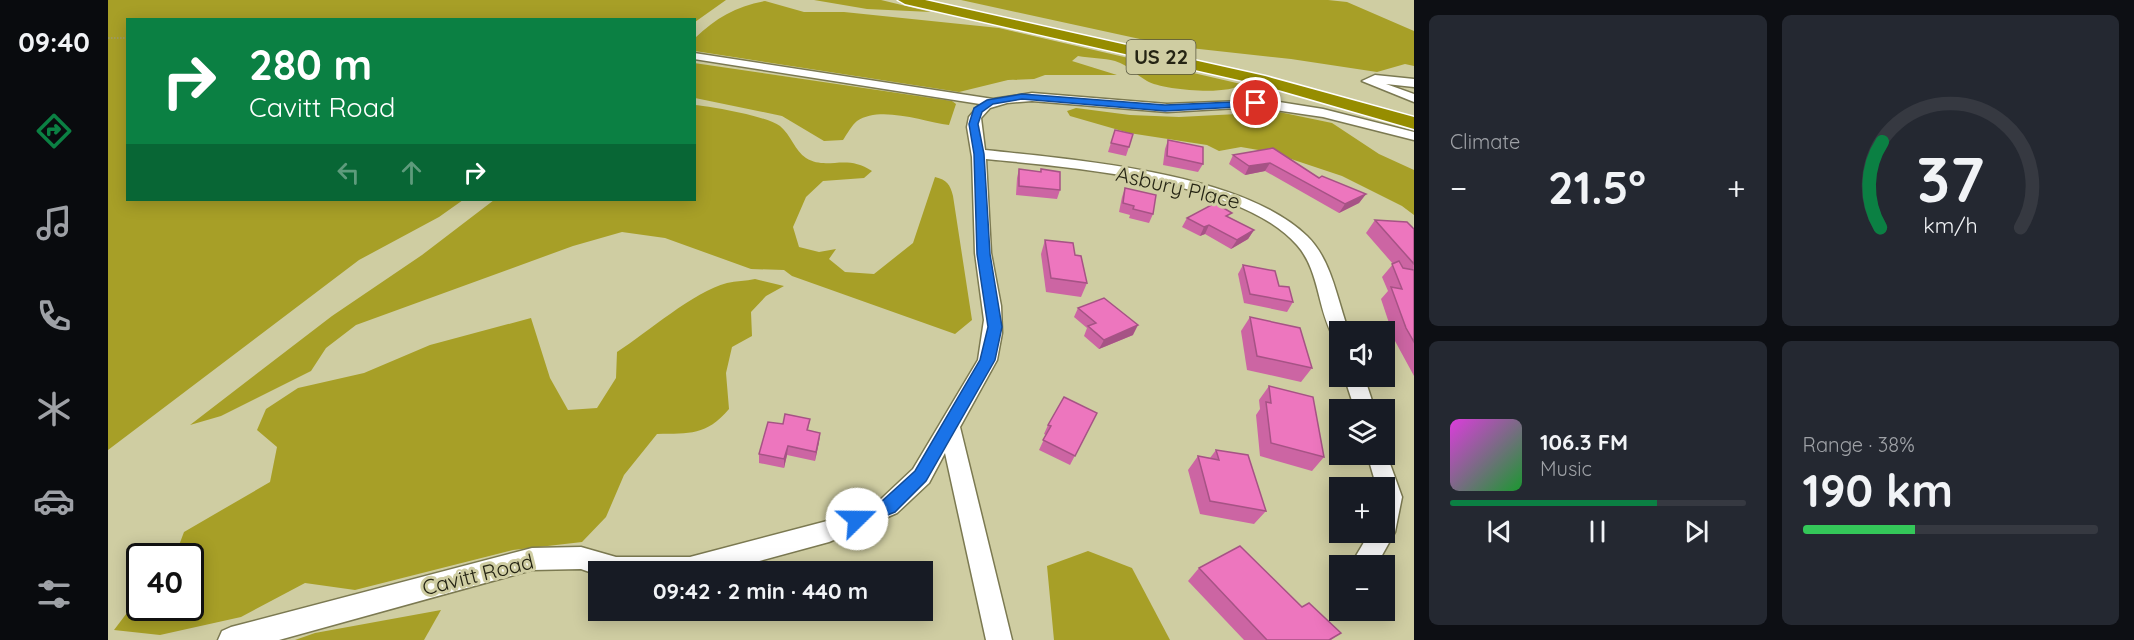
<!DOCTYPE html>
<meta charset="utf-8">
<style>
:root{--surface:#171b24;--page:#242831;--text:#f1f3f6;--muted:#9ea1a6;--line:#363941;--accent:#0b8043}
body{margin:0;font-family:Quicksand,sans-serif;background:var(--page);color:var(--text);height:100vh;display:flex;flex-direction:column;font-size:22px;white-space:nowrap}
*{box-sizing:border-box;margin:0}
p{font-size:20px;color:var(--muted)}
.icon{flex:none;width:33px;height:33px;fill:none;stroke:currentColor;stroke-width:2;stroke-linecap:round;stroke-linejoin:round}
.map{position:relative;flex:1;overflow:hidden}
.details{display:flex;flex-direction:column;gap:15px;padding:15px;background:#0d0f14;width:720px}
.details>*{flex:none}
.top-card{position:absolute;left:18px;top:18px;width:570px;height:183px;border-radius:0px;box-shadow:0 3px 15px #0003;background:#0b8043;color:#fff;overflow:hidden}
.tools{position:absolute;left:1221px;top:321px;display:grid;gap:12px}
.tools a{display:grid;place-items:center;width:66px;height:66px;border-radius:0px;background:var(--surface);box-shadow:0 3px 15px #0003;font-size:30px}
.speed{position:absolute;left:18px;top:543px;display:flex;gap:12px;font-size:30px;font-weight:700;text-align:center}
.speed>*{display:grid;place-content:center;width:78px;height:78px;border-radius:50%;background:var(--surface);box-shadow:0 3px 15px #0003;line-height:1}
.speed .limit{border:3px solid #111;border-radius:9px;background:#fff;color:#111}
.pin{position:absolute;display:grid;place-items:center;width:51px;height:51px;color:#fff;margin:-26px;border:3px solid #fff;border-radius:50%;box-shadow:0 2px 6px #0007}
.me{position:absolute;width:66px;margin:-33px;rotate:68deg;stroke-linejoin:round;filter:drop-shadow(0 0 4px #0008)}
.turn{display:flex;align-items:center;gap:21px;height:126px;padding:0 24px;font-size:27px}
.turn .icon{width:78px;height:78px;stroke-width:2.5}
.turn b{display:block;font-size:42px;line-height:51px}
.lanes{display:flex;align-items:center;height:57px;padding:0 24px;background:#0003;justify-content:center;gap:30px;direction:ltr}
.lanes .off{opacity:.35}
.big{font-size:45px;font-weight:700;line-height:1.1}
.details .widget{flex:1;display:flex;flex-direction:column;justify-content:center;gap:9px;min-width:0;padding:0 21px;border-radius:9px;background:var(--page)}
.details .dial{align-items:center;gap:0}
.dial svg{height:156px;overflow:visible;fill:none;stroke:var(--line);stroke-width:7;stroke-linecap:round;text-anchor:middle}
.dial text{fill:var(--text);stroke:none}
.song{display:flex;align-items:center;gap:18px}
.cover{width:72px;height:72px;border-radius:9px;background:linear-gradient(135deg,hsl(300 70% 55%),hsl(130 70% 35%))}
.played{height:6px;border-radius:3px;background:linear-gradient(90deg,var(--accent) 70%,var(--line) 70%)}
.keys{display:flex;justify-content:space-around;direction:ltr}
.heat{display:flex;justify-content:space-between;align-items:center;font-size:33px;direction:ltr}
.charge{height:9px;border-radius:4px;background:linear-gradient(90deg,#34c759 38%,var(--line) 0)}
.details .tiles{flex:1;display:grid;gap:15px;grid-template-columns:repeat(2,1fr)}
.trip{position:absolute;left:480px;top:561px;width:345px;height:60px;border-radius:0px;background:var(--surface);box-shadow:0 3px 15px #0003;font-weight:700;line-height:60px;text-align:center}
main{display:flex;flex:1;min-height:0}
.tab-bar{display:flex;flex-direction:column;width:108px;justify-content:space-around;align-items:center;background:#090b0e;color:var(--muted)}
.tab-bar .icon{width:42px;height:42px}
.tab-bar .current{color:var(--accent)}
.tab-bar b{font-size:27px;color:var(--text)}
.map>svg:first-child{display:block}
.forest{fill:#a79f27}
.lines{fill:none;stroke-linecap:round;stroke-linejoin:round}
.minor-casing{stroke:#7b7951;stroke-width:3}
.highway-casing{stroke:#fff;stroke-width:3}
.path{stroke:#9c9a77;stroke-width:1.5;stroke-dasharray:1.5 1.5;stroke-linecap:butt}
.minor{fill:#fff;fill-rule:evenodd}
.highway{fill:#968d00;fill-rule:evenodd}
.wall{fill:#cc65a3}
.shaded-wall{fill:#a65385}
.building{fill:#ed76be;stroke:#a65385;stroke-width:1.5}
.route{fill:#1a73e8;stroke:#114b97;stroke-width:1.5}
.labels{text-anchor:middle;stroke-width:6;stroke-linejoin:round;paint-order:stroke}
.shield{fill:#cfcda2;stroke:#58573f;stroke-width:1.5}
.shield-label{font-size:20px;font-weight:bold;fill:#252414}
.street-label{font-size:21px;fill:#252414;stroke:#cfcda2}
</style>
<main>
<nav class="tab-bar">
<b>09:40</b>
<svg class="icon current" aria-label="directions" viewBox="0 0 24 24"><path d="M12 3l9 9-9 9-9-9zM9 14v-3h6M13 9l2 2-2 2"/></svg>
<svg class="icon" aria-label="music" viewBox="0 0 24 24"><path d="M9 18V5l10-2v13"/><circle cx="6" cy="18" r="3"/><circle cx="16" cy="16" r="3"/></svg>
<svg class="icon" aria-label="phone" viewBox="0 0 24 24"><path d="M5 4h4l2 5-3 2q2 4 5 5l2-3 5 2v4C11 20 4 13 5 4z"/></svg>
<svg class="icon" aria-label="climate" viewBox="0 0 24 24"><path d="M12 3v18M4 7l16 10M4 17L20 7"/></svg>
<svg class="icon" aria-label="car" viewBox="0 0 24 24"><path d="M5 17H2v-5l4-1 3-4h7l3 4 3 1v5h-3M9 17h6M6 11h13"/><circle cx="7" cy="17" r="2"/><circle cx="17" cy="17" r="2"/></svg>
<svg class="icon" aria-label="filters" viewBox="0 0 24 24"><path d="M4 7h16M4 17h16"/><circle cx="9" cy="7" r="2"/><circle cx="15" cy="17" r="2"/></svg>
</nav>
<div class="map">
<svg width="1306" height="640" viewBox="0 0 1306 640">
<rect width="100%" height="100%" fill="#cfcda2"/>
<g class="forest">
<path d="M0 0H618L587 22 586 20H20V200H355L331 217 251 260 0 450Z"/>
<path d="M706 0H773L823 12 759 9Z"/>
<path d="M853 0H1220L1239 2 1306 31V66L1297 64 1269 72 1183 59 1064 46Z"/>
<path d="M657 1 696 12H736L891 28 1133 84C1122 96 1054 90 1039 81 1027 74 1022 66 1007 61 996 58 982 58 970 56L964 61 1009 75H937L926 79 900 80 851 92 587 51V38C608 18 628 6 657 1Z"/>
<path d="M586 63 844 101 848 104 841 125C816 122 773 105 749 121 744 125 739 134 735 140L716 141 674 116 587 98Z"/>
<path d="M587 105C606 107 658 116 672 126 683 135 687 151 698 158 719 171 738 153 764 171L756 178 715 181 698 197 685 227 691 247 711 252 728 249 721 259 737 272 766 274 805 243 827 177C839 180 842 184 845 196L864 320 847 334 684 276 676 270 643 269 557 238 514 232 465 246 248 325 218 348 203 371 113 416 82 425 224 316 314 255 386 200H586Z"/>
<path d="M968 108 1022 115 1071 117 1171 112 1224 123 1271 154 1306 170V215L1294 206 1234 176 1162 152 1133 147 1111 151 1099 145 1021 133 962 116 959 111Z"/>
<path d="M647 279 676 286 658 296 643 312 644 336 624 347 618 373 621 409C598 436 582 433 549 434L516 475 498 517 474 542 405 550 247 590 197 583 133 617 52 635 6 630 31 597 32 608H82V556H67L76 532 162 482 169 447 149 430 158 409 190 388 256 373 322 345 423 318 442 378 460 410 489 408 508 378 509 352C540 332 585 292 619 283 628 281 638 281 647 279Z"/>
<path d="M980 551 1024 568 1062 640H946L939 566Z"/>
<path d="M333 610 316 640H187L207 633Z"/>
</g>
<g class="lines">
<g class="minor-casing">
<g id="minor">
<path d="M586 53 885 99 924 93 1059 104 1159 100 1215 109 1306 132V140L1215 117 1147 107 1059 112 924 101 899 103 882 108 873 118 877 150C967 160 1133 172 1199 236 1224 260 1229 300 1241 332H1232V339L1226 338C1209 309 1212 271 1189 245 1133 180 960 167 878 159L883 253 893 306 894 333 889 360 852 427 904 640H878L837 453 821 483 789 513 721 542 611 572H490V575L473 569 424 570 171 640H110L114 631 123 627 424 548 473 547 508 557H582L719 521 773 499 805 469 870 360 876 320 867 253 864 157 859 127 861 117 872 104 586 59Z"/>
<path d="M1267 75 1306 79V87L1278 84 1306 94V102L1254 81Z"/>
<path d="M1236 376H1256L1267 410H1247Z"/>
<path d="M1276 447 1294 497 1287 532 1268 566H1242L1262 532H1276V488H1269L1259 454H1276Z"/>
</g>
</g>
<g class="highway-casing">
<path id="highway" d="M790 0H817L1157 76 1306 117V129L1153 85 797 4Z"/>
</g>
<path class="path" d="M0 38H20"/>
<use href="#minor" class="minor"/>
<use href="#highway" class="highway"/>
</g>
<g class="wall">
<path d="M1007 130 1021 147 1018 156 1000 152Z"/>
<path d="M1060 140 1095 164 1090 172 1055 165 1057 149Z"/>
<path d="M1165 148 1211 178 1258 194 1251 203 1231 213 1157 171 1137 175 1121 164 1125 155Z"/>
<path d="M911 169 932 172 933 169 952 190 949 199 908 195 909 178Z"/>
<path d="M1017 188 1045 214 1041 223 1021 218 1022 215 1011 212 1014 197Z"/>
<path d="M1121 217 1146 230 1140 239 1123 249 1097 234 1092 236 1074 227 1079 218Z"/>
<path d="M1267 220 1306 229V376L1287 341 1273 299 1280 291 1274 277 1285 264 1258 233Z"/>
<path d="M937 240 967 255 979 283 973 297 938 292 933 254Z"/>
<path d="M1135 265 1171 286 1185 302 1179 312 1136 303 1130 274Z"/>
<path d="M970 308 1025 335 991 349 976 336 979 328 966 317Z"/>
<path d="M1142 317 1204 368 1193 382 1139 370 1133 331Z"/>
<path d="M1161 386 1216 457 1204 471 1152 456 1148 415 1152 409 1151 400Z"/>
<path d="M989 413 962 465 931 450 938 435 936 434 940 425Z"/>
<path d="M702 419 700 430 712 433 711 442 707 461 679 455 676 468 651 463V454L675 424Z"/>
<path d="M1108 450 1158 511 1146 524 1092 514 1080 470 1090 456 1102 458Z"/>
<path d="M1091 568 1194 607 1233 633 1223 640H1136L1080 581Z"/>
</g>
<g class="shaded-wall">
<path d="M1162 163 1157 171 1137 175 1141 166Z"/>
<path d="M1258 194 1251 203 1231 213 1237 204Z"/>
<path d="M1101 225 1097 234 1092 236 1096 227Z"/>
<path d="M1146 230 1140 239 1123 249 1129 240Z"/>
<path d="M1030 325 1025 335 991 349 996 340Z"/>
<path d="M712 433 711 442 707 461 708 452Z"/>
<path d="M680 446 679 455 676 468V459Z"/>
</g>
<g class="building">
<path d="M1007 130 1025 134 1021 147 1003 143Z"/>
<path d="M1060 140 1095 147V164L1059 156Z"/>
<path d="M1165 148 1211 178 1214 176 1258 194 1237 204 1162 163 1141 166 1125 155Z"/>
<path d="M911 169 933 172V169L952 172V190L911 186Z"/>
<path d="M1017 188 1048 195 1045 214 1025 209 1026 206 1015 203Z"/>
<path d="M1107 203 1124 213 1118 216 1146 230 1129 240 1101 225 1096 227 1079 218Z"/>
<path d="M1267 220 1299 222 1306 229V264Z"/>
<path d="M937 240 965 243 967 255 973 256 979 283 943 278Z"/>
<path d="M1291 261 1295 268 1306 270V342L1298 328 1283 287 1294 289 1284 264Z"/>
<path d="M1135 265 1167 271 1171 286 1181 287 1185 302 1142 294Z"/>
<path d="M996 298 1030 325 996 340 980 326 988 323 970 308Z"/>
<path d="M1142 317 1192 328 1204 368 1149 356Z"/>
<path d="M1161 386 1205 397 1216 457 1163 443 1158 402 1163 403Z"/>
<path d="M956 397 989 413 967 456 935 440 943 426 940 425Z"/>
<path d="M677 414 702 419 699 430 712 433 708 452 680 446 676 459 651 454 660 422 675 424Z"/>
<path d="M1108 450 1140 455 1158 511 1102 501 1090 456 1111 460Z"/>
<path d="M1132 546 1194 607 1201 603 1233 633 1221 640H1159L1091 568Z"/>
</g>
<path class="route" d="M914 94 1057 105 1148 101 1153 103 1148 106 1057 111 914 99 885 104 874 112 870 124 876 154 882 254 894 327 887 360 818 481 787 512 749 527 742 525 740 519 742 514 774 501 807 471 872 360 880 327 869 254 866 154 861 124 866 108 879 100Z"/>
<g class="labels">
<rect class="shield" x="1018.5" y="40" width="69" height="34" rx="4.5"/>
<g class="shield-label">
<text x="1053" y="64">US 22</text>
</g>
<g class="street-label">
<text transform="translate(1070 188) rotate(13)" y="7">Asbury Place</text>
<text transform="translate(370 575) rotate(-14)" y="7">Cavitt Road</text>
</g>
</g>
</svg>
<div class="tools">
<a><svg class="icon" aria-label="sound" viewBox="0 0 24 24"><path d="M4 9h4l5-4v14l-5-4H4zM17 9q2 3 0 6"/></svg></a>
<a><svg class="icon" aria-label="layers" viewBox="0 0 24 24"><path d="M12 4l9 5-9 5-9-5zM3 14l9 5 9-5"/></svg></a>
<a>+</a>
<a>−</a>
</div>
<div class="speed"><div class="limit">40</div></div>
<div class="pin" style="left:1148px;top:103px;background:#d93025"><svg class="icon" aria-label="arrive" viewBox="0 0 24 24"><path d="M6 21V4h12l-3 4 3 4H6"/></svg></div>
<svg class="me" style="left:749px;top:519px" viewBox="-20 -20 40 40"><circle r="19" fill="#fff"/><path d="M0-13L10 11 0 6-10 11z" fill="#1a73e8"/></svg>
<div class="trip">09:42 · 2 min · 440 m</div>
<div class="top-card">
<div class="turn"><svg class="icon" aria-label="right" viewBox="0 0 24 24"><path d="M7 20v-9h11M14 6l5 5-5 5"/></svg><div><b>280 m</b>Cavitt Road</div></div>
<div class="lanes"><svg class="icon off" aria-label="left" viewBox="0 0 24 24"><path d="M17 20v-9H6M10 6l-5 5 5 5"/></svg><svg class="icon off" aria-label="ahead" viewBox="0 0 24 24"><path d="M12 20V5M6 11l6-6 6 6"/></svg><svg class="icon" aria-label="right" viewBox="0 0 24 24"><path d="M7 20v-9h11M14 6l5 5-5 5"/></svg></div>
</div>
</div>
<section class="details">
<div class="tiles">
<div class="widget"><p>Climate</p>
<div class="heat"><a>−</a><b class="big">21.5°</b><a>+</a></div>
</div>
<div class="widget dial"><svg viewBox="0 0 100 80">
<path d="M14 69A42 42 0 1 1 86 69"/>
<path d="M14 69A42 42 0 0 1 15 25" stroke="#0b8043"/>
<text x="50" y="56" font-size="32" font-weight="700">37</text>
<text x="50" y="72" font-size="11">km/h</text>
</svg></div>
<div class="widget">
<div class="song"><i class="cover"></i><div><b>106.3 FM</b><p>Music</p></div></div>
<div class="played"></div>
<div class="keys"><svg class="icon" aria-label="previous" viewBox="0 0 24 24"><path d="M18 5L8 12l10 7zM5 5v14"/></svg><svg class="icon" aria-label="pause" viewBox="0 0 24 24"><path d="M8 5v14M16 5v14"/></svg><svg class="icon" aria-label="next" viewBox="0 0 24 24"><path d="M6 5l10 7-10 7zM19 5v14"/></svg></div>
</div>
<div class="widget"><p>Range · 38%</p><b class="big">190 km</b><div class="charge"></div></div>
</div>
</section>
</main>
